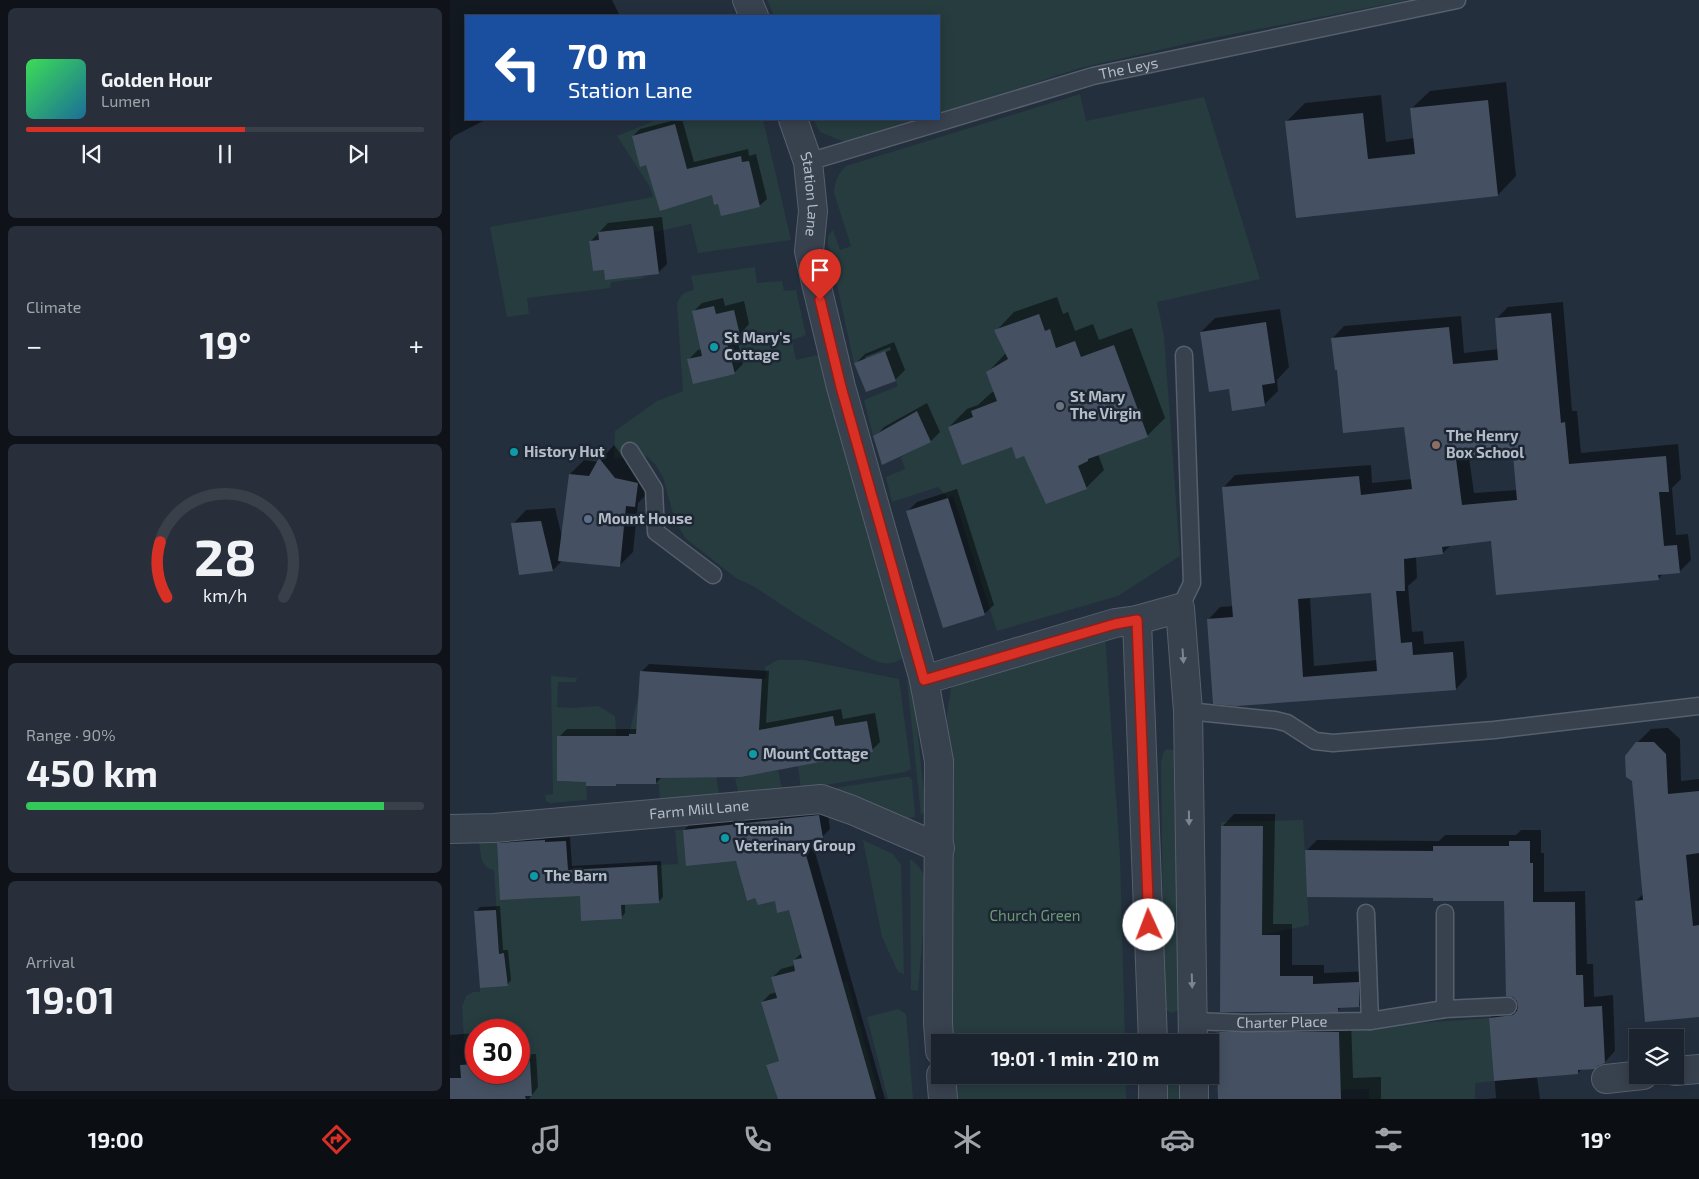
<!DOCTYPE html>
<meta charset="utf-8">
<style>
:root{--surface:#1b232e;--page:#282f3a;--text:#f1f3f6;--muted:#a0a4aa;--line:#39404a;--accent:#d93025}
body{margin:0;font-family:"Exo 2",sans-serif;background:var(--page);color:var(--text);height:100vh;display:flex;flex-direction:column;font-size:19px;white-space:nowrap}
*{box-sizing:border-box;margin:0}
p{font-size:16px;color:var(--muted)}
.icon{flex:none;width:28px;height:28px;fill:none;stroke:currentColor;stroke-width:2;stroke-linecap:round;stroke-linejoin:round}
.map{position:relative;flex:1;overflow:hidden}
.sheet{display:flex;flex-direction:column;gap:8px;padding:8px;background:#0f1319;width:450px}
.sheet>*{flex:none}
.hud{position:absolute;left:15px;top:15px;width:475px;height:105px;border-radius:0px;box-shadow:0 2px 12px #0003,0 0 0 1px var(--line);background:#1a4fa0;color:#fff;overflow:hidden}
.tools{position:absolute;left:1179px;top:1029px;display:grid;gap:10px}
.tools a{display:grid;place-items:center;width:55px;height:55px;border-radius:0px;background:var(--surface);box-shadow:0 2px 12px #0003,0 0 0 1px var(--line);font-size:25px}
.speed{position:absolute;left:15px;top:1019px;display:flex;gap:10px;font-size:25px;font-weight:700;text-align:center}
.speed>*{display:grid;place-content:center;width:65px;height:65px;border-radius:50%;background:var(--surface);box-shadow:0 2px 12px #0003,0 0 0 1px var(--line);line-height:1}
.speed .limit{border:8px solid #d22;background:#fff;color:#111}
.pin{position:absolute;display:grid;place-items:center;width:42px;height:42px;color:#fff;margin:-51px -21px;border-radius:50% 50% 50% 0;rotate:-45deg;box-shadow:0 0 5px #0007}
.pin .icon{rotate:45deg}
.me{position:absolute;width:55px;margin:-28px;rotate:358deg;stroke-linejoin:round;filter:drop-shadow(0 0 4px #0008)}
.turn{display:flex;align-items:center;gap:18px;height:105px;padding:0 20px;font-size:22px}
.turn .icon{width:65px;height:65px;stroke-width:2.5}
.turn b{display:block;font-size:35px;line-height:42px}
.big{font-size:38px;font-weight:700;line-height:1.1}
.sheet .tile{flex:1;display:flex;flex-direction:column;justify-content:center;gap:8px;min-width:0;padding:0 18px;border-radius:8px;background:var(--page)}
.sheet .dial{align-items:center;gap:0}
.dial svg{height:130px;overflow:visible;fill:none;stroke:var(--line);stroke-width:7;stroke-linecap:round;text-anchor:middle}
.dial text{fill:var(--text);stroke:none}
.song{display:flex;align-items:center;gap:15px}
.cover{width:60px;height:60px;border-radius:8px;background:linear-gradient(135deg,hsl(130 70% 55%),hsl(200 70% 35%))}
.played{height:5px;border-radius:2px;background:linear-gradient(90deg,var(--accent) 55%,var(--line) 55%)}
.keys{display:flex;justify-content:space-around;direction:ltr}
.heat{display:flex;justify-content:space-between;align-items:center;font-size:28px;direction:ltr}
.charge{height:8px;border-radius:4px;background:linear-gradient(90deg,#34c759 90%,var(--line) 0)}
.trip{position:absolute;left:481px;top:1034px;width:288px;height:50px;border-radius:0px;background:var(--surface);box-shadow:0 2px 12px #0003,0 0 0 1px var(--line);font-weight:700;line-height:50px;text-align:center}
.menu{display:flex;height:80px;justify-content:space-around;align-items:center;background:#0b0e12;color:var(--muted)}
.menu .icon{width:35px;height:35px}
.menu .on{color:var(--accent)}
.menu b{font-size:22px;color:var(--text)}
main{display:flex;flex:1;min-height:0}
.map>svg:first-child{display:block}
.green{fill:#263c3f}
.shadow{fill:#0007;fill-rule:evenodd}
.building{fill:#455162;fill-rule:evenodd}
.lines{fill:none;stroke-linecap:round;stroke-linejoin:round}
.service-casing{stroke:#565f6c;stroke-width:19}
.minor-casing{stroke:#565f6c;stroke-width:30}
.service{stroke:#38414e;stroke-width:16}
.minor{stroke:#38414e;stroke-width:28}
.oneway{fill:#7c8592}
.route-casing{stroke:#8d1f18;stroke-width:12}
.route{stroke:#d93025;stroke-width:9}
.culture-dot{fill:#0f9aa8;stroke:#1d2633;stroke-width:2}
.worship-dot{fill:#6b7280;stroke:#1d2633;stroke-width:2}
.education-dot{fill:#8d6e63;stroke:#1d2633;stroke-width:2}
.service-dot{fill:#5c6f8a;stroke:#1d2633;stroke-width:2}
.labels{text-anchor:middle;stroke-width:5;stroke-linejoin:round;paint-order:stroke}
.street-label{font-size:15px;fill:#b4bcc9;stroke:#1d2633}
.poi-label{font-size:15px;font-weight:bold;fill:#b4bcc9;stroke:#1d2633;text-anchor:start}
.park-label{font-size:15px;fill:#6b9a76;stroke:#1d2633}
</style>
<main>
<section class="sheet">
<div class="tile">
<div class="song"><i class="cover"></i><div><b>Golden Hour</b><p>Lumen</p></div></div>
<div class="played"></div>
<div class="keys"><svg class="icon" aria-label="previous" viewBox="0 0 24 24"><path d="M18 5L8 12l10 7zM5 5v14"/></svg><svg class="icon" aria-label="pause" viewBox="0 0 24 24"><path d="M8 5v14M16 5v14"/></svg><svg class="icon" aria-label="next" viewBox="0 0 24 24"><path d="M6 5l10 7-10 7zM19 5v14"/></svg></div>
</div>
<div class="tile"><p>Climate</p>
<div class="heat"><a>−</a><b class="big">19°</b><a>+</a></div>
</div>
<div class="tile dial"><svg viewBox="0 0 100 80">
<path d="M14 69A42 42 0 1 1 86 69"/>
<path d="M14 69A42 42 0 0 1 10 35" stroke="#d93025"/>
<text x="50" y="56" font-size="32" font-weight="700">28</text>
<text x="50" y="72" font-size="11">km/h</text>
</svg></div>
<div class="tile"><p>Range · 90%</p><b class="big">450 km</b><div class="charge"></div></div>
<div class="tile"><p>Arrival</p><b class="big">19:01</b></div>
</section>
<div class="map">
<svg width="1249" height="1099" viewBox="0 0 1249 1099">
<rect width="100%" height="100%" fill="#242f3e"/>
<g class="green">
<path d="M317 0H958L758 39 630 68 489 114V16H324Z"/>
<path d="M630 94 636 121 754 97 810 279 707 302 714 336 730 556 668 596 547 631 503 496 498 498 488 487 442 502 436 477 455 469 451 457 466 449 478 435 467 411 423 436 414 400 448 386 435 351 404 363 378 244V236L383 230 390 250 401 246 384 193C384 182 388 174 396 166Z"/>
<path d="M209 119H313L341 240 248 253 241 224 210 231 179 235V228L148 232 149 240 139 241 143 271 154 270 155 279 193 276 194 278 161 282 160 288 77 298 79 314 57 317 40 227 203 197 200 187 167 136Z"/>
<path d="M363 119H476L405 141H392L370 132Z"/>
<path d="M305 267 307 283 332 281 334 291 346 290 356 335 342 340 346 360 372 354 454 657C438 669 426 662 410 653L347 615 305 587 286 578 235 538 224 517 213 477 205 464 198 457 192 455 164 459 165 431 207 401 233 391 227 304C231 294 233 292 244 290L241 276Z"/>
<path d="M655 635 670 856 675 1042H502L499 981 497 749V714L501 688 524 673Z"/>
<path d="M328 660H354L449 679 461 769 455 772 351 789 348 766 423 752 417 721 385 726 301 734 310 705 312 679 316 678 315 667Z"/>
<path d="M101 676 127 678 126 682H108L107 707 122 708 148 706 165 716 167 745H107V781L121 782 136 775 137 800 100 803 96 801 95 795 103 794Z"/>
<path d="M457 680 462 682 476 810 471 815Z"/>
<path d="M188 698 213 699 259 723 269 796 210 802 209 784H206V747L196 734H179Z"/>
<path d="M718 749 727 751 729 1010 723 1013C714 1011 714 1007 714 999L711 762 714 751Z"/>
<path d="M328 770 332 790 289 794 285 778Z"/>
<path d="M455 777H459L462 780 465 817 454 819 379 789Z"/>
<path d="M853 820 859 925 812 935 813 826H771V822Z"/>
<path d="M225 830H233L237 866 297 860 292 884 297 901 305 898 308 904 325 901 327 913 340 909 352 958 343 960 345 971 322 977 327 998 329 1061 316 1065 320 1077 349 1099H76L75 1096H81L80 1061H69V1030H26V1040H14L12 1006 16 996 23 992H30V988L58 985 55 954 27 956 26 937 48 935 44 870C30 868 31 854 29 843L47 842 48 868 70 867 72 899 98 898 96 866 118 865 121 878 130 890 132 921 171 919V905L209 902 207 865 228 864Z"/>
<path d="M413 840 443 854 451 865 454 974 448 972 432 937Z"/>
<path d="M460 859C470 866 474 873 477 885L468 991 461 990Z"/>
<path d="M397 981 428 1090 423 1091 393 982Z"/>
<path d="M448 1009 456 1014 463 1099H438L417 1017Z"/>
<path d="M1039 1018 1044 1081 1025 1083V1099H919V1089L768 1093 767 1090 842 1089 890 1070 889 1029Z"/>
<path d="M504 1075H676V1099H505Z"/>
<rect x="716" y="1075" width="19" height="24"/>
</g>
<g class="shadow">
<path d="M0 0H162L170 16H16V119H37L4 136 0 141Z"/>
<path d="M1056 82 1066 176 1048 195 847 216 837 121 855 103 931 95 936 142 965 138 961 109 980 91Z"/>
<path d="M229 119H232L244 162 298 149 299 156 306 154 317 199 309 206 269 203 263 193 197 164 183 136 190 129Z"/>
<path d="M212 217 217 264 208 273 155 268 141 241 158 223Z"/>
<path d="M607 297 613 314 618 312 625 331 643 324 649 340 682 328 715 418 697 436 648 454 654 470 636 488 562 446 499 427 517 409 528 405 541 393 545 391 538 372 556 353 546 331 564 312Z"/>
<path d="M273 298 275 306 294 301 299 324 290 334 286 335 293 364 284 373 238 360 248 350 252 349 243 312 252 303Z"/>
<path d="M1113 302 1122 411H1127L1131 453 1228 444 1231 479 1222 488 1226 535 1238 534 1241 560 1229 572 1214 573 1208 579 1042 540 1001 545 993 553 966 556 967 578 958 586 962 632 973 631 974 644 1014 641 1017 677 1006 689 764 702 759 619 770 607 783 606 774 487 785 475 921 465 922 483 962 479 956 426 888 369 883 338 894 326 1011 316 1014 353 1049 349 1046 319 1058 307ZM1064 454 1067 490 1024 493 1019 457ZM922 592 928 660 864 666 860 597Z"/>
<path d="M830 309 839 367 827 380 828 391 814 405 780 387 751 332 765 318Z"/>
<path d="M444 342 455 370 445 380 406 363 415 354ZM440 347 441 350 415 360V357Z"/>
<path d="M477 403 490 432 481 441 433 463 425 437 434 427Z"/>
<path d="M164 445 179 465 202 469 199 492 188 503 183 552 169 566 112 561 103 570 70 574 63 524 76 510 105 508 112 537 120 474 134 460 149 462Z"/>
<path d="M507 489 544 605 534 614 457 512 467 502Z"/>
<path d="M199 664 319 671 316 723 391 709 393 719 425 713 430 742 422 750 212 777 206 783 137 781 109 737 117 729H186L188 726 191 672Z"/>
<path d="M1218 728 1230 739 1231 781 1249 779V1016L1186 901 1193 894 1183 780 1187 743 1201 729Z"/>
<path d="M377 807 380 829 372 837 361 838 435 1099H352L312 1002 320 994 327 992 323 977 331 969 345 965 344 960 352 953 340 908 326 899 287 860 234 830 242 822Z"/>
<path d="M784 814H825L823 924H842V965H874V973L920 971 921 994 909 1006H892L888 1010 771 1011 773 826Z"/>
<path d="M1071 830H1091V853H1094V892L1135 891 1137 964H1143L1144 997 1163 995 1165 1051 1155 1062 1133 1068 1128 1073 1087 1077 1090 1099H1037L1046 1098 1040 1018 1051 1007 1069 1005 1055 900 984 897 856 851 867 840 989 841 995 835H1066Z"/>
<path d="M99 836V838L120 837 122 866 211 861 213 897 209 901 175 903V913L171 918 48 844 53 840Z"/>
<path d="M50 906 53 950H58L61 980 57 985 25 912 30 907Z"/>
<path d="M901 1020 903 1078 931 1077V1099H769L767 1033 780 1021Z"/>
<path d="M26 1033V1072H69V1055L86 1054 88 1087 79 1099H0V1035Z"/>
</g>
<g class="building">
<path d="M1038 100 1048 196 846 218 835 121 913 113 918 159 965 154 960 108Z"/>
<path d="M225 124 237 169 291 156 292 162 299 161 310 207 271 216 268 204 264 205 262 195 210 211 196 165 190 167 182 136Z"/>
<path d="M203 226 209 274 155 280 154 270 143 271 139 241 149 240 148 232Z"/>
<path d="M264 306 266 314 284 310 290 335 276 339 285 374 243 384 237 359 252 356 242 311Z"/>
<path d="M1101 313 1111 423 1115 422 1119 464 1216 456 1219 492H1209L1214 546 1227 545 1230 573 1208 575 1209 580 1046 595 1041 541 992 547 993 554 954 559 955 591H946L951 643 962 642 963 655 1003 652 1006 690 786 706 763 704 757 619 783 617 772 487 909 476 911 495 962 489 954 427 893 433 887 370H885L881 338 999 327 1003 364 1048 360 1045 318ZM1063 455 1067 500 1012 505 1006 459ZM921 593 927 671 853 677 848 599Z"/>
<path d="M589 314 595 331 600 329 606 348 625 341 631 357 664 345 698 437 638 459V461L628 466 637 489 596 504 574 456 566 459 562 447 512 465 498 427 523 417 521 411 547 401 536 372 558 359 544 330Z"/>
<path d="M816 322 825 383 812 385 815 406 782 411 779 389 759 392 750 332Z"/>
<path d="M435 351 446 381 416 392 404 363Z"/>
<path d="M467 411 481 442 432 465 423 436Z"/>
<path d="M149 458 165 478 188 483 185 507 176 506 170 567 108 561 119 474 139 476Z"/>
<path d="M498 498 535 615 493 628 456 511Z"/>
<path d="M91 521 103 571 69 575 61 523Z"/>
<path d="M190 671 312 679 309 730 383 716 385 726 417 721 423 752 291 777 206 778V784H166V786H136V782L107 781V736H179V734H186Z"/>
<path d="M1186 742H1204L1216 754 1218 794 1249 791V853L1236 855 1243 926 1249 925V1017L1195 1022 1185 901 1193 900 1182 781 1176 777 1175 756Z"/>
<path d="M369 815 373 838 352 841 426 1099H328L316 1065 329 1061 311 1002 327 998 321 977 345 971 343 960 352 958 339 910 327 913 325 901 308 905 305 898 297 901 286 861 236 866 233 830Z"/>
<path d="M771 826H813L812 935H830V976H863V984L909 982V1007L888 1008V1012H770Z"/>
<path d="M95 840V842L116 841 118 870 207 865 209 903 171 905 172 919 131 921 130 896 50 900 47 843Z"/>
<path d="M1059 841H1080V863H1083V902H1125L1126 975H1133L1134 1007 1152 1006 1155 1063 1147 1066 1145 1069 1128 1070V1074L1044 1081 1039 1018 1063 1015 1067 1011 1068 1006 1067 1001 1063 997 1056 996 1054 901H983V898L857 897 855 850 983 851V846H1059Z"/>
<path d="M46 910 49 954 54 953 58 986 30 988 24 911Z"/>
<path d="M770 1032H889L891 1099H768L766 1033Z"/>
<path d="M69 1061H80L82 1096H75L76 1099H0V1078H11L10 1065 26 1064V1072H69Z"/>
</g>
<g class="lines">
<g class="service-casing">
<g id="service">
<path id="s1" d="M358 162 643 76 1007 0"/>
<path d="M180 451 204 489 206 532 263 575"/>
<path d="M730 608 742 583 734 355"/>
<path d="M738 711 825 720 837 723 865 741 883 743 1044 730 1249 706"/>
<path d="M916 913 920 1021"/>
<path d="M995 913V1009"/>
<path id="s2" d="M743 1021 797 1023 920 1021 995 1009 1058 1006"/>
</g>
</g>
<g class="minor-casing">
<g id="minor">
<path d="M297 0 304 16"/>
<path id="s3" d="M343 119 358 162 363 211 359 251 366 283 391 387 474 680 489 761 488 1023 490 1051"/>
<path d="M687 620 703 1042"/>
<path d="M474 680 665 623 687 620 730 608 738 711 743 1042"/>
<path id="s4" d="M0 829 44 828 371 799 402 810 490 848"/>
<path d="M1225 1071 1249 1069"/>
<path d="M491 1075 493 1099"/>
<path d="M703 1075V1099"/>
<path d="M744 1075V1099"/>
<path d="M1156 1079 1193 1075"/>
</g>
</g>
<use href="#service" class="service"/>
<use href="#minor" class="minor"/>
</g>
<defs><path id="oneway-solid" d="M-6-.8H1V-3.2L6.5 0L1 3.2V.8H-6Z" transform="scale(1.25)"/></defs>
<g class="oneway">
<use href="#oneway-solid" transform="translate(733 656) rotate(86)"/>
<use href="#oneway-solid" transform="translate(739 818) rotate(89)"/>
<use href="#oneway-solid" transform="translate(742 981) rotate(88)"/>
</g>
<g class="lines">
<g class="route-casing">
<path id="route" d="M370 300 391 387 474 680 665 624 687 620 699 925"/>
</g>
<use href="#route" class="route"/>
</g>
<g class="culture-dot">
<circle cx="264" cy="347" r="5"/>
<circle cx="64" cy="452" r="5"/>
<circle cx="303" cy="754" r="5"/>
<circle cx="275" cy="838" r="5"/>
<circle cx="84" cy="876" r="5"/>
</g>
<circle class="worship-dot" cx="610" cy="406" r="5"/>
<circle class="education-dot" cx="986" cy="445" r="5"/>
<circle class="service-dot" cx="138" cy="519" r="5"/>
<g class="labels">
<g class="street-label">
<text dy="5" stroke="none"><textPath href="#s1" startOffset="334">The Leys</textPath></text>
<text dy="5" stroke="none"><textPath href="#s3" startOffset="78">Station Lane</textPath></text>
<text dy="5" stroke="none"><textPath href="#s4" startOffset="250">Farm Mill Lane</textPath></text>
<text dy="5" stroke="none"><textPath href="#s2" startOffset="89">Charter Place</textPath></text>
</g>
<g class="poi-label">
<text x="274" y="343">St Mary's<tspan x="274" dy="17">Cottage</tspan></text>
<text x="620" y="402">St Mary<tspan x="620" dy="17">The Virgin</tspan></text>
<text x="996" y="441">The Henry<tspan x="996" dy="17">Box School</tspan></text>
<text x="74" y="457">History Hut</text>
<text x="148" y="524">Mount House</text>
<text x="313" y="759">Mount Cottage</text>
<text x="285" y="834">Tremain<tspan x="285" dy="17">Veterinary Group</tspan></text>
<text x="94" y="881">The Barn</text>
</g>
<g class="park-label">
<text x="585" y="921">Church Green</text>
</g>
</g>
</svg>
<div class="tools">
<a><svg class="icon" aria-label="layers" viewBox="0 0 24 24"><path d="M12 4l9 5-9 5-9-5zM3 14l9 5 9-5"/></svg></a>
</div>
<div class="speed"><div class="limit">30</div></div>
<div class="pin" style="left:370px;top:300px;background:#d93025"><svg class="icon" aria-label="arrive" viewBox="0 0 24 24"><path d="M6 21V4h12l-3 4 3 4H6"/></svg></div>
<svg class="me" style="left:699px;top:925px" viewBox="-20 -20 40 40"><circle r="19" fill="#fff"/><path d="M0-13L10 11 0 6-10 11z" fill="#d93025"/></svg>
<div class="trip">19:01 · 1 min · 210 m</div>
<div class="hud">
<div class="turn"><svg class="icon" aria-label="left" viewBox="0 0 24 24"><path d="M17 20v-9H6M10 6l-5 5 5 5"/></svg><div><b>70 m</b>Station Lane</div></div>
</div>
</div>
</main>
<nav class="menu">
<b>19:00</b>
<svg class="icon on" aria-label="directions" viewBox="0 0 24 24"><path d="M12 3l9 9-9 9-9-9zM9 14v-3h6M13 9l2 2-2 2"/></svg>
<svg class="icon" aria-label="music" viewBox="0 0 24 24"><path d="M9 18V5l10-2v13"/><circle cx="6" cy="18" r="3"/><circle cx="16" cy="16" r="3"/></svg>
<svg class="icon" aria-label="phone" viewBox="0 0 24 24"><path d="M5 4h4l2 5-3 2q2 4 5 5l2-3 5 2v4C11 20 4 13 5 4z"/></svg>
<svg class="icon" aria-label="climate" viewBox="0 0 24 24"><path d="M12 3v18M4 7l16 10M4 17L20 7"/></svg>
<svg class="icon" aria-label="car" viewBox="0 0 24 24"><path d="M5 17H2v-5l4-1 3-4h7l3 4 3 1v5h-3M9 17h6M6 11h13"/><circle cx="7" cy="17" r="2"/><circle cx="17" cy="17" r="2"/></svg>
<svg class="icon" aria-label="filters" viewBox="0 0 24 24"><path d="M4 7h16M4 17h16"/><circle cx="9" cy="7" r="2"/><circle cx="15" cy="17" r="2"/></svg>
<b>19°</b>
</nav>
